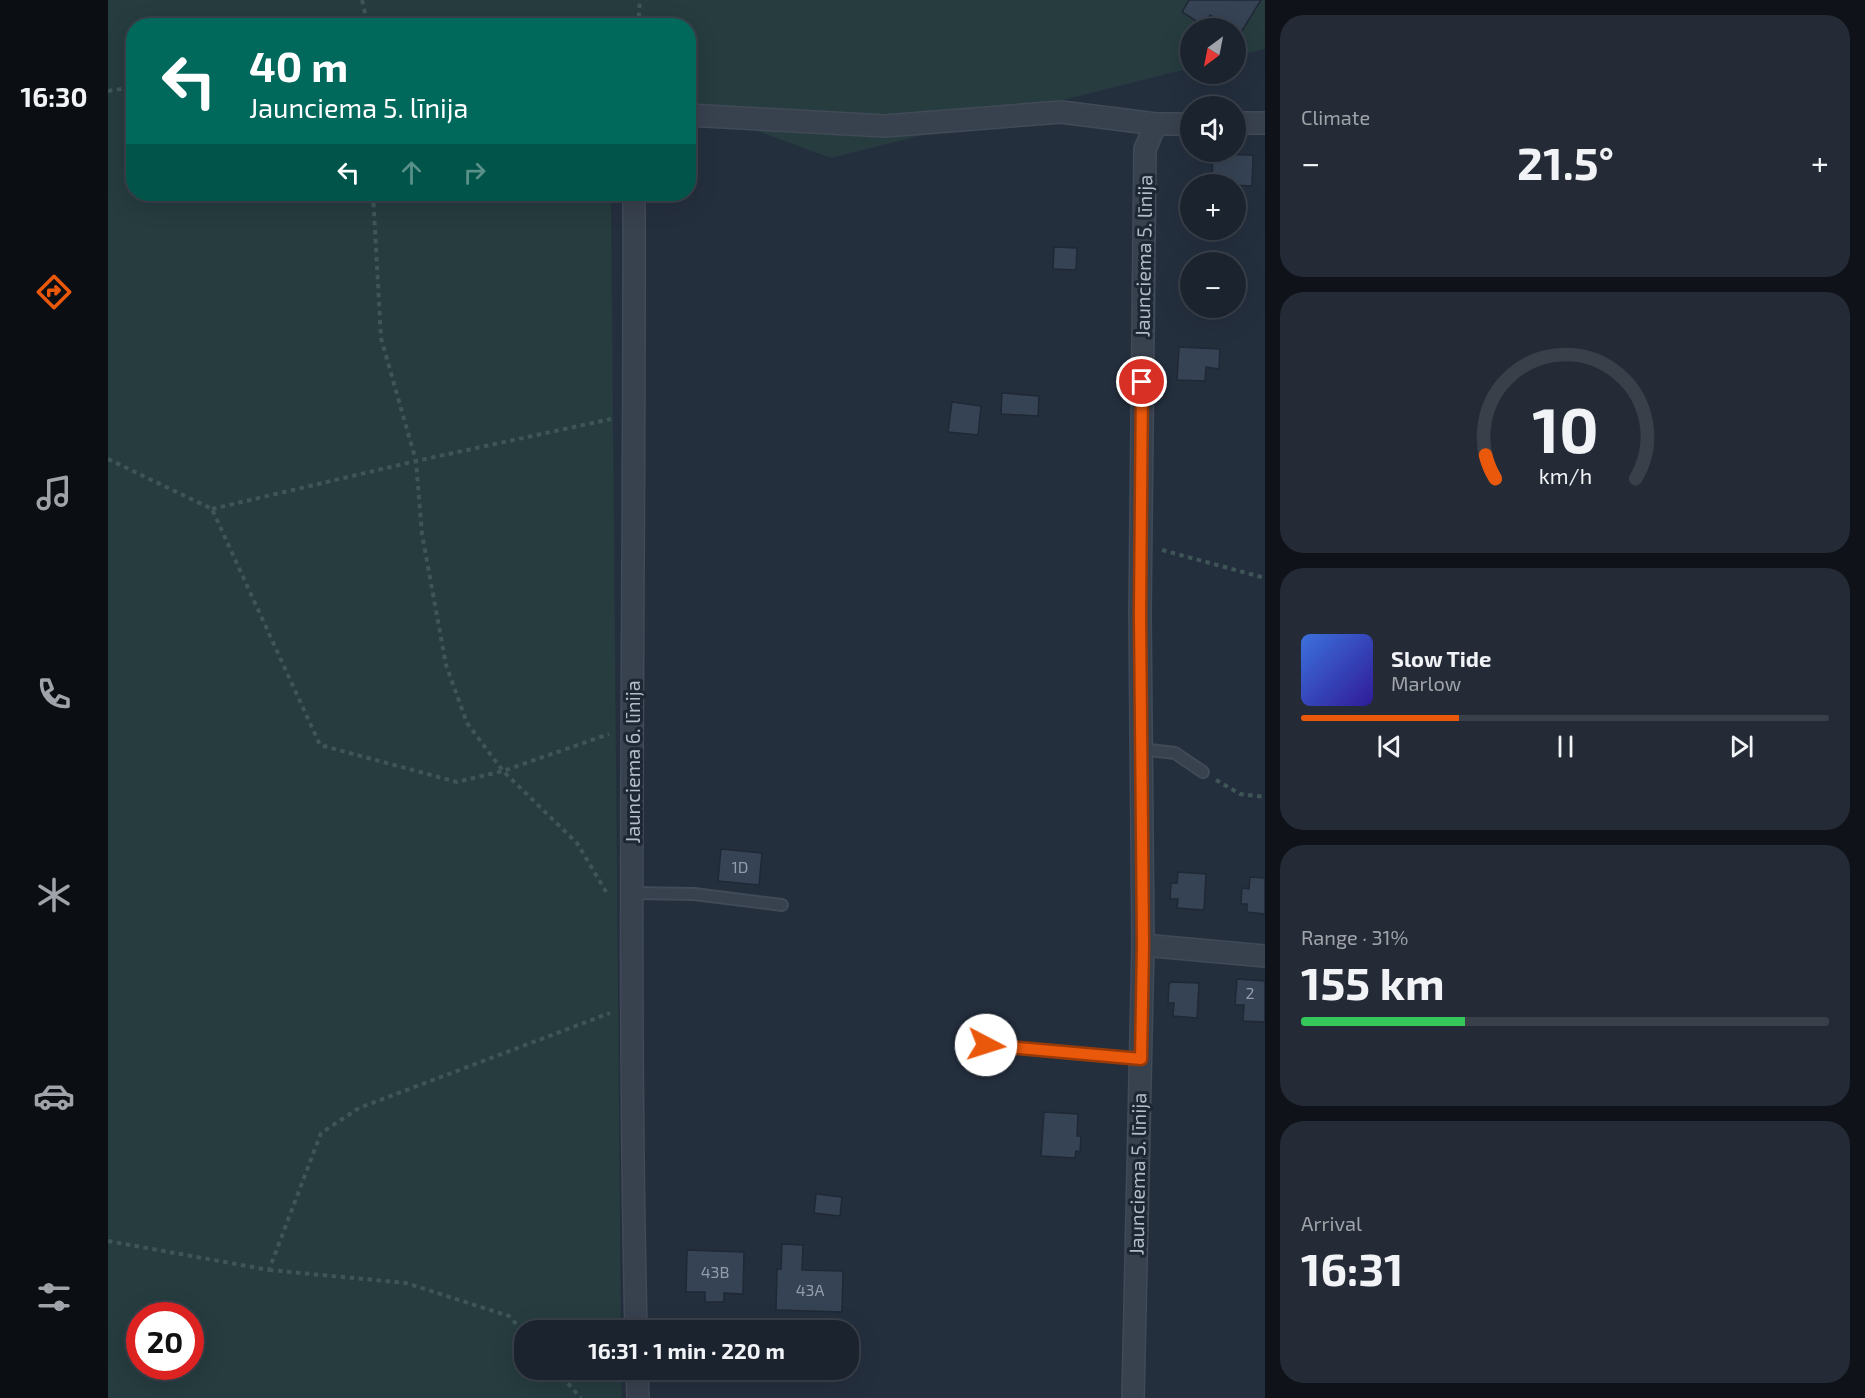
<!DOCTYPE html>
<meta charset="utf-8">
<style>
:root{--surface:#1b232e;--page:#242b36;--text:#f1f3f6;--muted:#a0a4aa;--line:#39404a;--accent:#ea580c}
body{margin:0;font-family:"Exo 2",sans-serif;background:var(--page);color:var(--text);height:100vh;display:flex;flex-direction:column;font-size:22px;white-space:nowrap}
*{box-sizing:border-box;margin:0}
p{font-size:20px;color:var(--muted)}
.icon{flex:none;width:33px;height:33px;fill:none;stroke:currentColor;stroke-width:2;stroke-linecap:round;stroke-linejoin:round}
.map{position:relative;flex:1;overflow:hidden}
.side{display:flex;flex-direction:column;gap:15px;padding:15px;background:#0f1319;width:600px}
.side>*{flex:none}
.guide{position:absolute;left:18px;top:18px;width:570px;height:183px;border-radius:24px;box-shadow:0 6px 24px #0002,0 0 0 2px var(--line);background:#00695c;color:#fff;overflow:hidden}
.needle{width:39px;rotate:212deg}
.controls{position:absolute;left:1072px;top:18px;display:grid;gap:12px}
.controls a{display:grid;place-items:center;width:66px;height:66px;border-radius:50%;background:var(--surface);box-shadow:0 6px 24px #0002,0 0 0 2px var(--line);font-size:30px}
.speed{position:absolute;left:18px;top:1302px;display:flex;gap:12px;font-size:30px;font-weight:700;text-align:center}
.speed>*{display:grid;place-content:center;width:78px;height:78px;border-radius:50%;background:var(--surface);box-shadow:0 6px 24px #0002,0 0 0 2px var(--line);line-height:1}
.speed .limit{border:9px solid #d22;background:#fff;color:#111}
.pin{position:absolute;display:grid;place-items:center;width:51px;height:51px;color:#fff;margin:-26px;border:3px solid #fff;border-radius:50%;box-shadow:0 2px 6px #0007}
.me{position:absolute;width:66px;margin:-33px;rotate:95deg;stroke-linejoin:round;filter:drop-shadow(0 0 4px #0008)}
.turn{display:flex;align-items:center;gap:21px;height:126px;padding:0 24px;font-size:27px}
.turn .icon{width:78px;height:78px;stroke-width:2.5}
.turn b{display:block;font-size:42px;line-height:51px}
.lanes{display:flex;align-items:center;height:57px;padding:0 24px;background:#0003;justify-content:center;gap:30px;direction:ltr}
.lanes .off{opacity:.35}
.big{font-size:45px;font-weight:700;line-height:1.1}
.side .tile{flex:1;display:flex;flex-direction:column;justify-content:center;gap:9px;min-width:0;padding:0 21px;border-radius:24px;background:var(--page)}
.side .dial{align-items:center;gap:0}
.dial svg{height:156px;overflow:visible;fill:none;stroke:var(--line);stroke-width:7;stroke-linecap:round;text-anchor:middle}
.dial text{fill:var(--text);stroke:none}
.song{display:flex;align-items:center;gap:18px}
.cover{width:72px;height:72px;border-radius:9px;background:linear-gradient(135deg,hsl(220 70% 55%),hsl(250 70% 35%))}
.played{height:6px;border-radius:3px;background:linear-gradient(90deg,var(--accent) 30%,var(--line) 30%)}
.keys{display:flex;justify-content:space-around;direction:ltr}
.heat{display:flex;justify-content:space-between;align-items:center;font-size:33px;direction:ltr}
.charge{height:9px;border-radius:4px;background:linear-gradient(90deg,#34c759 31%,var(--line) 0)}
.trip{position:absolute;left:406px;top:1320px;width:345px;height:60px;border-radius:24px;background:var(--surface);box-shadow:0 6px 24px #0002,0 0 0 2px var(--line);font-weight:700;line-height:60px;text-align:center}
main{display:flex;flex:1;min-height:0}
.menu{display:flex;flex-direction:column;width:108px;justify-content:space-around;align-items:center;background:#0b0e12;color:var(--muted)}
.menu .icon{width:42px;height:42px}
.menu .selected{color:var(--accent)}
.menu b{font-size:27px;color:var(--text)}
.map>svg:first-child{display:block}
.green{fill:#263c3f;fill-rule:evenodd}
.building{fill:#364354;stroke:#1f2835;stroke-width:1.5}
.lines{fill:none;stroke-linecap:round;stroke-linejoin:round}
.service-casing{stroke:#414a57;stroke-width:14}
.minor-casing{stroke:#414a57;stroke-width:24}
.path{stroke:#3f5557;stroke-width:4;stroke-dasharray:4.5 4.5;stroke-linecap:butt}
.service{stroke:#38414e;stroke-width:10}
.minor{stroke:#38414e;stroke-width:21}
.route-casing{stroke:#983908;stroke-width:15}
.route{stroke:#ea580c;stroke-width:10}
.labels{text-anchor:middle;stroke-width:6;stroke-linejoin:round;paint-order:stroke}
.number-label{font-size:16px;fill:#929caa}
.street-label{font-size:20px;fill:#b4bcc9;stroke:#1d2633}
</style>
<main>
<nav class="menu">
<b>16:30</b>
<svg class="icon selected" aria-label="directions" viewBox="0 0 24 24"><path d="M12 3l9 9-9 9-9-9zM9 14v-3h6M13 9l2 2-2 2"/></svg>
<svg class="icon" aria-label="music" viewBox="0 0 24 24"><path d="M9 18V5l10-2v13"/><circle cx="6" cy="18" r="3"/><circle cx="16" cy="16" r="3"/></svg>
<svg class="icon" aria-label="phone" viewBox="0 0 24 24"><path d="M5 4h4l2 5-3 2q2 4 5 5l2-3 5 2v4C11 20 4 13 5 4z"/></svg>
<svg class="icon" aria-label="climate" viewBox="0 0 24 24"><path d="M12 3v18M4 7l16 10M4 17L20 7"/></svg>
<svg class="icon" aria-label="car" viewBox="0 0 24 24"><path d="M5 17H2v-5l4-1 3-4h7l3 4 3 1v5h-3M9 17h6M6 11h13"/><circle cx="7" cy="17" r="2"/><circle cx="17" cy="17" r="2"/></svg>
<svg class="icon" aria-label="filters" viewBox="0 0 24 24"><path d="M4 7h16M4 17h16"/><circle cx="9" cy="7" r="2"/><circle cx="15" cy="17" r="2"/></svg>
</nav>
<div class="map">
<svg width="1157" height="1398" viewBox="0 0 1157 1398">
<rect width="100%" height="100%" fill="#242f3e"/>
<path class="green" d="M0 0H1157V49L1128 56V28H1083V68L723 158 581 106 580 26H26V194H503L513 1330H417V1370H513L514 1398H0ZM32 1316H82V1366H32Z"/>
<g class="building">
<path d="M1081 0H1153L1132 34 1128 31V28H1124L1102 15 1096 26 1074 12Z"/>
<path d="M1105 154 1145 155 1144 186 1104 184Z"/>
<path d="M946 247 969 248 968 270 945 269Z"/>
<path d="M1071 347 1112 349 1111 369 1098 367 1097 381 1069 380Z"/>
<path d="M894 393 931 396 930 416 893 414Z"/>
<path d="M844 402 873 406 870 435 840 432Z"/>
<path d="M613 849 654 853 651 885 610 881Z"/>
<path d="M1070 872 1098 874 1096 910 1069 908 1070 899H1062L1063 883H1069Z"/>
<path d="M1142 877 1157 878V914L1139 912V904H1133L1134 888 1141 889Z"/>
<path d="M1129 979 1157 981V1022L1135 1021 1136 1005H1127Z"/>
<path d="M1063 982 1091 983 1089 1018 1065 1016 1066 1003H1060L1061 984Z"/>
<path d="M936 1112 970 1114 969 1136H973L972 1152 968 1151 967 1158 933 1156Z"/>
<path d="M708 1194 734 1197 732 1216 706 1213Z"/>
<path d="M674 1244 695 1245 694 1270 735 1271 734 1312 668 1310 669 1269H673Z"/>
<path d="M579 1250 636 1252 635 1294 616 1293V1302H597V1292H578Z"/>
</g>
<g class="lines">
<g class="service-casing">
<g id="service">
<path d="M1033 749 1067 753 1095 772"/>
<path d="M525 893 586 894 674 905"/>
<path d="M878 1045 1033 1059"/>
</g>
</g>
<g class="minor-casing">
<g id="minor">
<path d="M580 115 777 126 953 112 1048 124H1083"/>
<path d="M1128 123H1157"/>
<path d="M526 194C527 572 519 952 528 1330"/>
<path d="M1035 945 1157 956"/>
<path d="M529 1370 530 1398"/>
<path d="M1025 1398 1035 945 1032 613 1037 149 1048 124"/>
</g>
</g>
<g class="path">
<path d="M254 0 260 26"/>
<path d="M530 26 532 0"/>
<path d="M0 91 26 87"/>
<path d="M265 194 273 338 308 461 314 534 338 665 359 723 395 771 469 843 500 895"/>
<path d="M0 459 104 509 212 745 349 782 395 771 501 734"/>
<path d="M104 509 308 461 503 419"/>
<path d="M1054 550 1157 578"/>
<path d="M1108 780 1132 794 1157 797"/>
<path d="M0 1241 161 1270 213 1133 251 1108 502 1013"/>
<path d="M161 1270 298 1283 401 1316 417 1334"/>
<path d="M448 1370 473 1398"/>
</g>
<use href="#service" class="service"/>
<use href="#minor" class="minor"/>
</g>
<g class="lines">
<g class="route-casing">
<path id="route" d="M878 1045 1033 1059 1035 945 1032 614 1034 382"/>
</g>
<use href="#route" class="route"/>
</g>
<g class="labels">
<g class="number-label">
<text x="632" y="873">1D</text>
<text x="1142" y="999">2</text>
<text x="607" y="1278">43B</text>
<text x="702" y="1296">43A</text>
</g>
<g class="street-label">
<text transform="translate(1036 256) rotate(-89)" y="7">Jaunciema 5. līnija</text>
<text transform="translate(525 762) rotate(-90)" y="7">Jaunciema 6. līnija</text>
<text transform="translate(1030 1174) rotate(-89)" y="7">Jaunciema 5. līnija</text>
</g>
</g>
</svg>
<div class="controls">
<a><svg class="needle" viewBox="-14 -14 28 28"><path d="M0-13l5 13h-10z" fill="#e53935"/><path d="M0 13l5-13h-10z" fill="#a0a4aa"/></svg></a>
<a><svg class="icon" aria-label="sound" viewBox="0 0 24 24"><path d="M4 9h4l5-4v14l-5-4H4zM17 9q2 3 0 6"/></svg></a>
<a>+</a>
<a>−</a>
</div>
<div class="speed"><div class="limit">20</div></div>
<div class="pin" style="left:1034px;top:382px;background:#d93025"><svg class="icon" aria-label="arrive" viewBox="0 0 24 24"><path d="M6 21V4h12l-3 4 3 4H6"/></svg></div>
<svg class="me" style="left:878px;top:1045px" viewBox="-20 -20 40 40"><circle r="19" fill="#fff"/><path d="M0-13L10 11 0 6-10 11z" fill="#ea580c"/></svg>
<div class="trip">16:31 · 1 min · 220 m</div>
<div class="guide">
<div class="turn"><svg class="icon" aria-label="left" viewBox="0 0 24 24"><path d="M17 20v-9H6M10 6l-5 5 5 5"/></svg><div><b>40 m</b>Jaunciema 5. līnija</div></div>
<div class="lanes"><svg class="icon" aria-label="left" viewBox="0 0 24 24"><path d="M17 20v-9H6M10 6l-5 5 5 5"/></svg><svg class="icon off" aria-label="ahead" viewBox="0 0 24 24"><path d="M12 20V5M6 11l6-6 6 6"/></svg><svg class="icon off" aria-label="right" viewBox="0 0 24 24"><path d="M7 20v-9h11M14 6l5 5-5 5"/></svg></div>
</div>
</div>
<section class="side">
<div class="tile"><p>Climate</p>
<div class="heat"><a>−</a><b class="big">21.5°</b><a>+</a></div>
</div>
<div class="tile dial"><svg viewBox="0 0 100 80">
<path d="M14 69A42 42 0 1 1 86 69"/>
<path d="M14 69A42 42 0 0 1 9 57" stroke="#ea580c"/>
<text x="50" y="56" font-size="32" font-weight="700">10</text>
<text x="50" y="72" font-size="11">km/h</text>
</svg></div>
<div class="tile">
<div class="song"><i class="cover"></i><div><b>Slow Tide</b><p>Marlow</p></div></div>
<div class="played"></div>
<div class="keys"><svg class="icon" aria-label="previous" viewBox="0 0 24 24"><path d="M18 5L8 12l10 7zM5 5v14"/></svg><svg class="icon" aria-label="pause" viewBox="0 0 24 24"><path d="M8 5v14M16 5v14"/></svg><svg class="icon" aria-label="next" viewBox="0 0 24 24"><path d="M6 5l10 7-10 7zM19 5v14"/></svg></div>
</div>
<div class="tile"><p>Range · 31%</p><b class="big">155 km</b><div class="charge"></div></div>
<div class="tile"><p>Arrival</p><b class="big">16:31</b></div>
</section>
</main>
